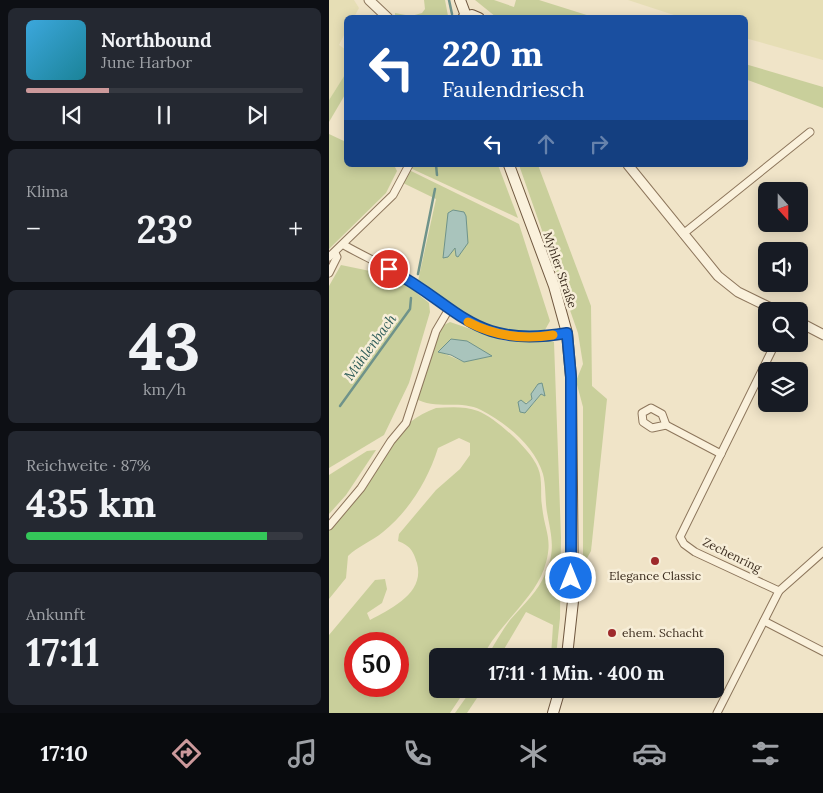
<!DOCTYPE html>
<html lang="de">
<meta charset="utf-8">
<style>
:root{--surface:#171b24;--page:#242831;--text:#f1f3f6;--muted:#9ea1a6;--line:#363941;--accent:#cc999b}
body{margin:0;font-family:Lora,serif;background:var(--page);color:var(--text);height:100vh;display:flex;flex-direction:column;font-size:19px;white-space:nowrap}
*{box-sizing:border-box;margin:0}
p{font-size:16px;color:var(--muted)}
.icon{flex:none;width:28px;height:28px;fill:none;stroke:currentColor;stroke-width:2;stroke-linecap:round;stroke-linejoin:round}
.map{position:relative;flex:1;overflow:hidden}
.details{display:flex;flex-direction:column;gap:8px;padding:8px;background:#0d0f14;width:329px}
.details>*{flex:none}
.top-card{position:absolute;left:15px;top:15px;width:404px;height:152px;border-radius:8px;box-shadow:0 2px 12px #0003;background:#1a4fa0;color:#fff;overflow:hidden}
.needle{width:32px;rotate:159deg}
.buttons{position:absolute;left:429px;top:182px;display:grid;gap:10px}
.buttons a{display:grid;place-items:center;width:50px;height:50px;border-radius:8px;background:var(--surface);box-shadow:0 2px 12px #0003;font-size:25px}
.speed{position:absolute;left:15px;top:632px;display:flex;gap:10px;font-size:25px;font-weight:700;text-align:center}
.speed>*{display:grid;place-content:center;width:65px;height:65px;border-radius:50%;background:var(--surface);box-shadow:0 2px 12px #0003;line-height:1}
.speed .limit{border:8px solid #d22;background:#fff;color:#111}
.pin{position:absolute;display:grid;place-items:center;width:42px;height:42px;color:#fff;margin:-21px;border:2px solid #fff;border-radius:50%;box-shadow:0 1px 5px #0007}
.me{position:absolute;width:55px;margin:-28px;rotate:0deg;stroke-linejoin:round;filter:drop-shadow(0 0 4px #0008)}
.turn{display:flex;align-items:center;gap:18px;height:105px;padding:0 15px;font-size:22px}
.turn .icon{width:65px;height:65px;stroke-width:2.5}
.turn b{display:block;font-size:35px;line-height:42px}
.lanes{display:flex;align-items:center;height:48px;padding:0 15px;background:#0003;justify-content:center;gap:25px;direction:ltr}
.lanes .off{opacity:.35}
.big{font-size:38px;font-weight:700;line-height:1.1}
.details .widget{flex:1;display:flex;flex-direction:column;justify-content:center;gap:8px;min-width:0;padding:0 18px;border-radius:8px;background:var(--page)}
.details .dial{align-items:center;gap:0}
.dial b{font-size:65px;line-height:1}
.song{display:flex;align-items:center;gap:15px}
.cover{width:60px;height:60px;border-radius:8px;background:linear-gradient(135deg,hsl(200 70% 55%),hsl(190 70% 35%))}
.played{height:5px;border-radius:2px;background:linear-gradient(90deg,var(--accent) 30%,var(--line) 30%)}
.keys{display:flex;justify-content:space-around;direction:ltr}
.heat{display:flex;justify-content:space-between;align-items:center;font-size:28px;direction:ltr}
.charge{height:8px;border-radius:4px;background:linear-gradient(90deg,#34c759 87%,var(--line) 0)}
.trip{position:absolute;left:100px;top:648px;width:295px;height:50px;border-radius:8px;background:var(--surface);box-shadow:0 2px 12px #0003;font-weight:700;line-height:50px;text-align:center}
.menu{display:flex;height:80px;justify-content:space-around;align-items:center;background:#090b0e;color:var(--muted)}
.menu .icon{width:35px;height:35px}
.menu .active{color:var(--accent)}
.menu b{font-size:22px;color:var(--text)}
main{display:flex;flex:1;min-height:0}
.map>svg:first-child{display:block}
.farmland{fill:#e6deb5}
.green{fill:#c9cf9b;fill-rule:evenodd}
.water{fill:#a9c4bc;stroke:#6f938a}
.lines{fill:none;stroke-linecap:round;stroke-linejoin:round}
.stream{stroke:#6f938a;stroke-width:2.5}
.minor-casing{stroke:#8d765c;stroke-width:9}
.tertiary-casing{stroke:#8d765c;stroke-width:11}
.secondary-casing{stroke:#6f573f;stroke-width:12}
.minor{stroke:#faf1dc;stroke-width:7}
.tertiary{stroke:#faf1dc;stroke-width:9}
.secondary{stroke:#faf1dc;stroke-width:10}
.route-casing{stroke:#114b97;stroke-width:12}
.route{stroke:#1a73e8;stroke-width:9}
.slow{stroke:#f59e0b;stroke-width:9}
.poi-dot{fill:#9e2a2b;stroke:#f7eed8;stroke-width:2}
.labels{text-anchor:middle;stroke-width:5;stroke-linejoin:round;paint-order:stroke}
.street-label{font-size:12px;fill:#3d2e20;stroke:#f7eed8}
.poi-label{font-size:12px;fill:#3d2e20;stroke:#f7eed8}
.water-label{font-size:14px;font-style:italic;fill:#2f5d5a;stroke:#f7eed8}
</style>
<main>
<section class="details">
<div class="widget">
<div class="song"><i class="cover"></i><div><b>Northbound</b><p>June Harbor</p></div></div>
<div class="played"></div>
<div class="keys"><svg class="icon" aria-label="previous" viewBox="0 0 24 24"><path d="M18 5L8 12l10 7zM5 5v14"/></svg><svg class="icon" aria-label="pause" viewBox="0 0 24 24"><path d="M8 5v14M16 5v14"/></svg><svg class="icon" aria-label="next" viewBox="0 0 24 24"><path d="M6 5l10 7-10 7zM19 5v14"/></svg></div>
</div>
<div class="widget"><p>Klima</p>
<div class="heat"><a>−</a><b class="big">23°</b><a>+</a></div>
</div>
<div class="widget dial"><b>43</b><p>km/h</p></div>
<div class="widget"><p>Reichweite · 87%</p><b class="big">435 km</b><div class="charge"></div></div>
<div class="widget"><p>Ankunft</p><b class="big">17:11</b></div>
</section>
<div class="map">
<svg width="495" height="713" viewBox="0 0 495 713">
<rect width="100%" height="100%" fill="#f0e4c8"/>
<g class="farmland">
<path d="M0 0H25L30 8 25 17 18 18 17 31 10 45 17 50V73L0 100Z"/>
<path d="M299 0H494V60L416 38V18L351 17Z"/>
</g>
<g class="green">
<path d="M95 0H116L119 16H66V13L82 16 93 13 96 9Z"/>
<path d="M146 0H165L185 7 187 0H210L264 17H167Z"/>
<path d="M416 64 494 87V108L416 79Z"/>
<path d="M17 73V93L0 122V100Z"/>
<path d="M0 134 17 142 18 165H65L68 171 57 193 0 249Z"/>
<path d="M80 165H169L189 218 79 167Z"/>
<path d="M190 165H209L262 306 263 386 278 399 262 551 254 565V407L247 381 254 364 249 333Z"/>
<path d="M80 170 190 224 221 321 216 330C166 347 126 306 89 281L107 199 74 183Z"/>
<path d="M12 265 41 271 44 266C66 275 83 289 100 303L101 312 80 383 55 435 0 468V286Z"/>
<path d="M121 322 177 341 218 340 225 342 232 537 231 618 227 656H222L224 625 197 612 171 656H159C165 644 173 631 181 620 195 604 209 592 217 572 227 549 222 535 218 512 216 500 217 486 214 474 206 446 177 423 152 410 131 399 106 411 86 398L84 388 109 328ZM138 341 162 356 135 362 109 351ZM209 384 215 396 212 394 204 404 191 412V406L204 399 202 394Z"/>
<path d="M107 408C121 407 136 406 149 411 167 418 202 450 209 468 214 480 211 494 213 506 216 534 225 539 215 569 204 600 170 624 154 656H109V689H137L121 713H0V635L46 580 56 579 58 589 53 603 38 613 41 620C63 608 96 593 88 563 84 550 81 546 69 541L70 534 107 490 131 469 141 455V443L130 438 109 448C99 480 80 511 54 532 42 542 29 546 19 556L17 578 0 599V523C10 513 21 503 29 491 52 458 67 422 107 408ZM26 644H69V686H26Z"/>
<path d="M47 450 17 495 0 514V475L38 451Z"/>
<path d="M143 689H154L138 713H126Z"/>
</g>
<g class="water">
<path d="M124 210 135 212 137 216 139 243 129 257 127 256 126 248 119 257 114 258 119 213Z"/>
<path d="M122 339 138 341 163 356 135 362 122 355 109 352Z"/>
<path d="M213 383 216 396 212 394 196 413 191 412 189 402 192 400 197 404 203 399 202 394 209 384Z"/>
</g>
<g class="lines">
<g class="stream">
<path d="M120 0 123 14"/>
<path d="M107 165 108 175"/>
<path d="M89 274 106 189"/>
<path d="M11 406 81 309 82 298"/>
</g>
<g class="minor-casing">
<g id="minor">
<path d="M354 234 481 132"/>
<path d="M15 245C32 255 51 263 69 274 136 314 150 348 238 333"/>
<path d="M0 257 64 195 80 165"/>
<path d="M0 273 8 257 6 253"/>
<path d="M446 344 351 537 355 544 366 552 450 591 495 551"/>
<path d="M322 408 333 414 337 425 323 428 314 422 313 413Z"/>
<path d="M337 425 392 454"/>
<path d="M0 526 32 488 62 441 77 423 107 331 120 309"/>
<path d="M435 621 495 652"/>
<path d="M388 713 450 591"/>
</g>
</g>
<g class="tertiary-casing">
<g id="tertiary">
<path d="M40 0 59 18"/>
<path d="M299 165 389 276 409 292 448 311"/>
<path d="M470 322 495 335"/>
</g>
</g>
<g class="secondary-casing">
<g id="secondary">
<path d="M131 0 137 16"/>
<path d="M134 18 143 15 150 18"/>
<path d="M180 165 225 286 238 333 242 377 244 601 238 656"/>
<path d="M224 713 231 689"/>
</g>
</g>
<use href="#minor" class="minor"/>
<use href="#tertiary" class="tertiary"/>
<use href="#secondary" class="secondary"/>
</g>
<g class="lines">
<g class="route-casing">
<path id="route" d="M60 269C133 308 143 349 238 333L242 377V578"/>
</g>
<use href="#route" class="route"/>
<path class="slow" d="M139 322C166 336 194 340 224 335"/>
</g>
<g class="poi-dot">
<circle cx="326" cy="561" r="5"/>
<circle cx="283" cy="633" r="5"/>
</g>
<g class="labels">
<g class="street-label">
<text transform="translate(231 270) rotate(71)" y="4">Myhler Straße</text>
<text transform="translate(403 555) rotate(26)" y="4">Zechenring</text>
</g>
<g class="poi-label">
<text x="326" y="580">Elegance Classic</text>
<text x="293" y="637" text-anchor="start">ehem. Schacht</text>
</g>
<g class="water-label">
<text transform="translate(41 347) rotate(-54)" y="5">Mühlenbach</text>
</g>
</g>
</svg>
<div class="buttons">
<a><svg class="needle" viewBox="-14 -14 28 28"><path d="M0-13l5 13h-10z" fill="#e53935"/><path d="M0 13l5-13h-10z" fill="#9ea1a6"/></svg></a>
<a><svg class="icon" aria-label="sound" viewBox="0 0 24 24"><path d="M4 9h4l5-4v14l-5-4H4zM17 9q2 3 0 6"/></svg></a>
<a><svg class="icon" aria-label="search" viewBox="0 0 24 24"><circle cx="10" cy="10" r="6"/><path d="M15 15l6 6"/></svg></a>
<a><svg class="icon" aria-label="layers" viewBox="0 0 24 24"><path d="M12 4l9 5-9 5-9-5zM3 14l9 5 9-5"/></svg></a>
</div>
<div class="speed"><div class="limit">50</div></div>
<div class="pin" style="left:60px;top:269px;background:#d93025"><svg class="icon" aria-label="arrive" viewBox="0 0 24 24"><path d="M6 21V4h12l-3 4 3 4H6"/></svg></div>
<svg class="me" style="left:242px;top:578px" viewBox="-20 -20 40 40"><circle r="17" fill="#1a73e8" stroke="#fff" stroke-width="3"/><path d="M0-11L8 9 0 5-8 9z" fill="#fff"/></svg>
<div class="trip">17:11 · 1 Min. · 400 m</div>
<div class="top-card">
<div class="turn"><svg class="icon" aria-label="left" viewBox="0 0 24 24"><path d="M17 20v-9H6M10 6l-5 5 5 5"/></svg><div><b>220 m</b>Faulendriesch</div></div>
<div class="lanes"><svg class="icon" aria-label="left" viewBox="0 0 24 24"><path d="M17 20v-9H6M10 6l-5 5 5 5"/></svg><svg class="icon off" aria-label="ahead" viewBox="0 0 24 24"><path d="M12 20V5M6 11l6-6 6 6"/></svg><svg class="icon off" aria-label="right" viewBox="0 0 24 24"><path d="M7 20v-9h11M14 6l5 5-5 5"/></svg></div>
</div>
</div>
</main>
<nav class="menu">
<b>17:10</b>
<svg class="icon active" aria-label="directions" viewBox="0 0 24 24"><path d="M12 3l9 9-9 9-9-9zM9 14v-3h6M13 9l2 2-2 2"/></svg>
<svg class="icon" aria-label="music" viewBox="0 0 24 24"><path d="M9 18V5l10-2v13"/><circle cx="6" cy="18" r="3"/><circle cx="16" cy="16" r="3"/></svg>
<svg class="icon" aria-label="phone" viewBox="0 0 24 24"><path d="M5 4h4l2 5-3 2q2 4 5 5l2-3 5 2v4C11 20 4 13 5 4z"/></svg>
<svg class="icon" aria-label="climate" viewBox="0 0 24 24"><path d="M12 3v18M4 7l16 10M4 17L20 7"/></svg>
<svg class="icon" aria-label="car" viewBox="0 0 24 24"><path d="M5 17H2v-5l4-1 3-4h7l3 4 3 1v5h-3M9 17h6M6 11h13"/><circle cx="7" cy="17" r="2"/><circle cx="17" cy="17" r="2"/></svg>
<svg class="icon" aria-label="filters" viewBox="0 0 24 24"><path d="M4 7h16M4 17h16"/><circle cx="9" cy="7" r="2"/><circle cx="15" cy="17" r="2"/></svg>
</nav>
